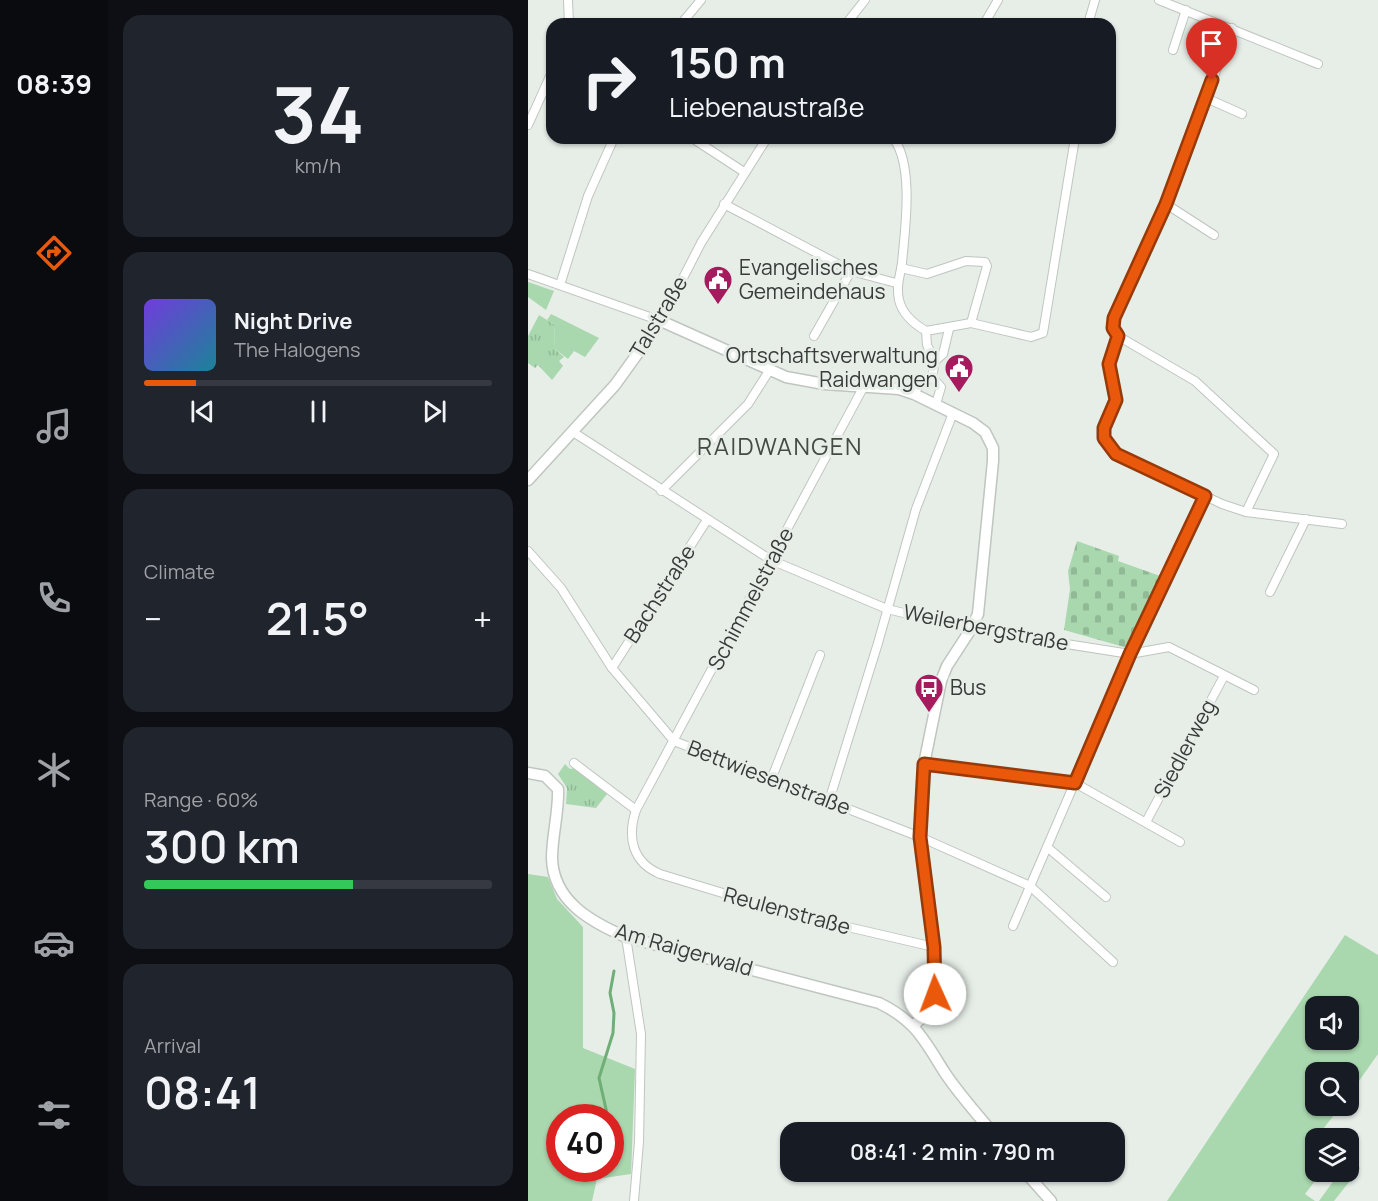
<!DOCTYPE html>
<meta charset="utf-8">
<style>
:root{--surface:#171b24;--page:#20242c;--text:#f1f3f6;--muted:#9ea1a6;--line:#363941;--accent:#ea580c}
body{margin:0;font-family:Manrope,sans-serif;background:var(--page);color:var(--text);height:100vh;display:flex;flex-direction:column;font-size:22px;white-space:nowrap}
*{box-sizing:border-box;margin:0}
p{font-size:20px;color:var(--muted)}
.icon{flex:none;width:33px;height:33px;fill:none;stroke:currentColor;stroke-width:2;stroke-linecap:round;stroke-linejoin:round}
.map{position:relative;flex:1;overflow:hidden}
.details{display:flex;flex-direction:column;gap:15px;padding:15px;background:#0d0f14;width:420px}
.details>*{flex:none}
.banner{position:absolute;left:18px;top:18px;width:570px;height:126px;border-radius:18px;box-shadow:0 2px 4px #0004;background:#171b24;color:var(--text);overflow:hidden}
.fabs{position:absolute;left:777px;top:996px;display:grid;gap:12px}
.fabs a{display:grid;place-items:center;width:54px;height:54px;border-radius:12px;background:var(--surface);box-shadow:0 2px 4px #0004;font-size:30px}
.speed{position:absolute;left:18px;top:1104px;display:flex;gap:12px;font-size:30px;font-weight:700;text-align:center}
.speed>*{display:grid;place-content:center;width:78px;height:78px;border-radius:50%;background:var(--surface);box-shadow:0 2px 4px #0004;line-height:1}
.speed .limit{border:9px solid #d22;background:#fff;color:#111}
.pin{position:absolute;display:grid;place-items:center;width:51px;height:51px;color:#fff;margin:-62px -26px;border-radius:50% 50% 50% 0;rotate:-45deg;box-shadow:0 0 6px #0007}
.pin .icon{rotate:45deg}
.me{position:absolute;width:66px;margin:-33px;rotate:358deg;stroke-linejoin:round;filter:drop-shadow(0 0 4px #0008)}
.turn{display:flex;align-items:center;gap:21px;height:126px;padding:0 24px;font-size:27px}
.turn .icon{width:78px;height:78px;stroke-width:2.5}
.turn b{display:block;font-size:42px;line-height:51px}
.big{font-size:45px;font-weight:600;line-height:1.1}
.details .tile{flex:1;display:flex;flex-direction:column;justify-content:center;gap:9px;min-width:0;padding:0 21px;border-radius:18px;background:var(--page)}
.details .dial{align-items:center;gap:0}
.dial b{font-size:78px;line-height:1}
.song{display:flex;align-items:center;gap:18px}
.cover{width:72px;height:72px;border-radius:9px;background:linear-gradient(135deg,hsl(260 70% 55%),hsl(190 70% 35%))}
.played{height:6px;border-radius:3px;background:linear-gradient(90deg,var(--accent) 15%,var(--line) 15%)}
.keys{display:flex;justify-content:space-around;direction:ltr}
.heat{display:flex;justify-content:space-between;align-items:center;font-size:33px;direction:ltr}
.charge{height:9px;border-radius:4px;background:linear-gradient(90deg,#34c759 60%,var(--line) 0)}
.trip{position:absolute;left:252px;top:1122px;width:345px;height:60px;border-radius:18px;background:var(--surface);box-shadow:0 2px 4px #0004;font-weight:600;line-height:60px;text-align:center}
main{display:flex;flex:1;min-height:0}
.dock{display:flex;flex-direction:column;width:108px;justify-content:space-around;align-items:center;background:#090b0e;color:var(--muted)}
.dock .icon{width:42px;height:42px}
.dock .active{color:var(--accent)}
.dock b{font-size:27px;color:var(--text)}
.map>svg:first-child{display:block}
.green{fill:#a9d7ae;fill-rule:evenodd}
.cemetery{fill:url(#cemetery-stones)}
.park{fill:url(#park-tufts)}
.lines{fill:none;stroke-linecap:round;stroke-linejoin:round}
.stream{stroke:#70ae78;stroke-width:3}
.minor-casing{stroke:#bfc5bf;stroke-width:10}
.tertiary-casing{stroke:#bfc5bf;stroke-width:13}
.minor{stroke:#fff;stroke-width:8}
.tertiary{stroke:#fff;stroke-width:10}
.route-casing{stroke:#983908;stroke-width:15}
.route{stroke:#ea580c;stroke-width:10}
.labels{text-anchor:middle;stroke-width:6;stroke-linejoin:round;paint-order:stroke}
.poi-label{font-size:21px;fill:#383b39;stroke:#e7eee8;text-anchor:start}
.street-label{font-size:21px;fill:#383b39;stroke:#e7eee8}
.quarter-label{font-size:24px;letter-spacing:1.5px;fill:#444a45;stroke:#e7eee8}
</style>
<main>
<nav class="dock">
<b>08:39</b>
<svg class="icon active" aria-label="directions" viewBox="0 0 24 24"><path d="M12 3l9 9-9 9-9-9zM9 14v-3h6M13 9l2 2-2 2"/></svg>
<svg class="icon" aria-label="music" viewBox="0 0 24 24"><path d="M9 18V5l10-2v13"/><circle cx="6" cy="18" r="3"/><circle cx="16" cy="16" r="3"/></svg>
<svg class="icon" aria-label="phone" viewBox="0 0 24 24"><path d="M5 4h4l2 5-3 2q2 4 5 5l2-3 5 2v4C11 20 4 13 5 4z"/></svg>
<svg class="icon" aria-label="climate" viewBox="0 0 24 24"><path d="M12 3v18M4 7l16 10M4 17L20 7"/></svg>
<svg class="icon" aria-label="car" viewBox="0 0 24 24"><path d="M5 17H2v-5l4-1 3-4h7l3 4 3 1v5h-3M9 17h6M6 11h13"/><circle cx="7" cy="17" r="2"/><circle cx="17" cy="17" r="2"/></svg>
<svg class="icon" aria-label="filters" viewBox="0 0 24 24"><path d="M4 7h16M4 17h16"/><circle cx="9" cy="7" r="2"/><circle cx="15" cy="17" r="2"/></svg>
</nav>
<section class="details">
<div class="tile dial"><b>34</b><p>km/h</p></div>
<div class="tile">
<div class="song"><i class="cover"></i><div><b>Night Drive</b><p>The Halogens</p></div></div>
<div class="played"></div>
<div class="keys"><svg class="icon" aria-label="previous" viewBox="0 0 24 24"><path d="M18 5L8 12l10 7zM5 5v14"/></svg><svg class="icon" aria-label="pause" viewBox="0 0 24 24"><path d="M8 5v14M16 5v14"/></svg><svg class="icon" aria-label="next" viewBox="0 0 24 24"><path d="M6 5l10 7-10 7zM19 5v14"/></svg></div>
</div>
<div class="tile"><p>Climate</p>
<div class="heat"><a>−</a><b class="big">21.5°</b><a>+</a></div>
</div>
<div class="tile"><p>Range · 60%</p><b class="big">300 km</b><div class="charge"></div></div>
<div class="tile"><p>Arrival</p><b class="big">08:41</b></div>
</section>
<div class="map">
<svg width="850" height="1201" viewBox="0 0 850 1201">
<defs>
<pattern id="cemetery-stones" width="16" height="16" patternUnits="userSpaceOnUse" patternTransform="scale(1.5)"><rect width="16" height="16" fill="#a9d7ae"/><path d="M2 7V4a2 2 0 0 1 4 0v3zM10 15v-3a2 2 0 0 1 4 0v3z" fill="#92b996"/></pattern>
<pattern id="park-tufts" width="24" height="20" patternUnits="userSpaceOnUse" patternTransform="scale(1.5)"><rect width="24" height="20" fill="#a9d7ae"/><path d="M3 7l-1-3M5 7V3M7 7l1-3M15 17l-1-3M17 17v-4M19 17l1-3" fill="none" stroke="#92b996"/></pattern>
</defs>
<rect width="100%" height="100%" fill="#e7eee8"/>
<g class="green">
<path d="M0 282 26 291 18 310 0 297Z"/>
<path d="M23 314 71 338 57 357 46 351 40 359 26 348 27 325 19 320Z"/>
<path d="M0 874 20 877 29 899 55 927V1048L107 1069 103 1174 69 1179 64 1201H0ZM32 1118H82V1168H32Z"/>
<path d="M817 935 850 955V1054L821 1095 820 1072H788V1106H813L788 1138V1172H794L777 1194 787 1201H639ZM820 1006V1040H788V1006Z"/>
<path d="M821 1159 832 1168 806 1201H791L812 1172H820Z"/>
</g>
<path class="cemetery" d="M549 541 591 556 590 561 635 577 600 645 596 647 536 630 542 589 540 571Z"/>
<g class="park">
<path d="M11 315 27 325 26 348 36 357 31 361 35 366 24 380 10 365 7 368 0 363V336Z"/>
<path d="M37 764 42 769 46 768 79 794 68 808 38 804 39 788 30 774Z"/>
</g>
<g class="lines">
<path class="stream" d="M80 1118 71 1078 85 1033 86 1013 82 993 86 971"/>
<g class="minor-casing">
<g id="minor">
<path d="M40 0 41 24"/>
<path d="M631 0 790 64"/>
<path d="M153 24 173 0"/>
<path d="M318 24 337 0"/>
<path d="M456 24 470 0"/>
<path d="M560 24 567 0"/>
<path d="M704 28 638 204 586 318 585 328 590 336 667 381 746 454 718 512"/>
<path d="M645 50 658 10"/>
<path d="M678 98 714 114"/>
<path d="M0 125 24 72"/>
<path d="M164 138 216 172"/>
<path d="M361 138 366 139C386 167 377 229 374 263 372 277 368 285 371 300 374 313 386 324 398 331L399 345 407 361 404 377 393 382 386 394"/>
<path d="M196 204 323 271 368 283"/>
<path d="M638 204 686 235"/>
<path d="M373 268 399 274 438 261 457 262 459 266 443 323"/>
<path d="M0 274 133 321 173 243 239 138"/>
<path d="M32 285 60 196 86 138"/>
<path d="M398 331 443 323 503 337 515 333 547 138"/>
<path d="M286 336 323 271"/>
<path d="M590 336 581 364 588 400 576 427 575 438 588 454 694 504 718 512 814 524"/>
<path d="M407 361 415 354 421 329"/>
<path d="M404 377 413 387 408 404"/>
<path d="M336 386 108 810C99 837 104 862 132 874L264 914 406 947"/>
<path d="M45 432 243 560 359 609 443 629 602 654 641 647 726 690"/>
<path d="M133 491 220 404 241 371"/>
<path d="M0 551 33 588 84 668 146 741 392 837 502 886 585 962"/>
<path d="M742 592 778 519"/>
<path d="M84 668 179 520"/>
<path d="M46 763 108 810"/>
<path d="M396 764 547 783 652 842"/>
<path d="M243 780 292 655"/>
<path d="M301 801 350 643 388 509 425 413"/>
<path d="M618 822 696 676"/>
<path d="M519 847 578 897"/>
<path d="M485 926 602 654 677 496"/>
<path d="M98 937 113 1034 111 1142 106 1201"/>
</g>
</g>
<g class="tertiary-casing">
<g id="tertiary">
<path d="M0 480 87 385 133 321 258 377 296 384 371 389 386 394 445 423 457 432 465 448V461L450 614 443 629 419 666 413 681 396 764 392 837 406 947 407 994 398 1014 386 1025"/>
<path d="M0 773 17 776 30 789C31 812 24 835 24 858 25 901 63 922 98 937L351 1003C388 1021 396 1040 417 1073 431 1094 448 1113 464 1132"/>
<path d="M497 1172 523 1201"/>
</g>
</g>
<use href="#minor" class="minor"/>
<use href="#tertiary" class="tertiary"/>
</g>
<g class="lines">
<g class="route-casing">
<path id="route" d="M407 994 406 947 392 837 396 764 547 783 602 654 677 496 588 454 576 438V428L588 400 581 364 590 336 585 328 586 318 638 204 684 80"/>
</g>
<use href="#route" class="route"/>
</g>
<defs>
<g id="civic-pin" transform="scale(1.5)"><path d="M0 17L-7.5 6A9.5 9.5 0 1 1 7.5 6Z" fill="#a61a5e" stroke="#e7eee8"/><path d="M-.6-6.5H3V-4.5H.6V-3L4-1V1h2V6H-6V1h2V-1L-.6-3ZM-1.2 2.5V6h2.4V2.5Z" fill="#fff"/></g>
<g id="bus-pin" transform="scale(1.5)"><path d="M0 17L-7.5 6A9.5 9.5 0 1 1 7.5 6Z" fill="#a61a5e" stroke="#e7eee8"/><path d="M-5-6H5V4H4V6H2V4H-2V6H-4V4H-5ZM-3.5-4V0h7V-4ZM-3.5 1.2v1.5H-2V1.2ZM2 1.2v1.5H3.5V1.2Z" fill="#fff"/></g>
</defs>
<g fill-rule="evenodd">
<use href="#civic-pin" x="190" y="280"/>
<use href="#civic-pin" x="431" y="368"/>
<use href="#bus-pin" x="401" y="688"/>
</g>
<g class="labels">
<g class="poi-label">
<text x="211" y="275">Evangelisches<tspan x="211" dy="24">Gemeindehaus</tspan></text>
<text x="410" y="363" text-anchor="end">Ortschaftsverwaltung<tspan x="410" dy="24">Raidwangen</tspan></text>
<text x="422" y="695">Bus</text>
</g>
<g class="street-label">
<text transform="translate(131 317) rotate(-59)" y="7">Talstraße</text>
<text transform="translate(132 594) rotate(-57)" y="7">Bachstraße</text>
<text transform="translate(223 599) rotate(-62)" y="7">Schimmelstraße</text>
<text transform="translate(458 628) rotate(11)" y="7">Weilerbergstraße</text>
<text transform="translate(657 749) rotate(-62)" y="7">Siedlerweg</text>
<text transform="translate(241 778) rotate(21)" y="7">Bettwiesenstraße</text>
<text transform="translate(259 911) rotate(15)" y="7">Reulenstraße</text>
<text transform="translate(156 950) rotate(16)" y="7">Am Raigerwald</text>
</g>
<g class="quarter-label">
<text x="252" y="455">RAIDWANGEN</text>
</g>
</g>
</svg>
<div class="fabs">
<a><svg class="icon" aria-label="sound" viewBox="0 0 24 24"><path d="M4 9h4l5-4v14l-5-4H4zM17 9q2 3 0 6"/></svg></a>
<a><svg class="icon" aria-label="search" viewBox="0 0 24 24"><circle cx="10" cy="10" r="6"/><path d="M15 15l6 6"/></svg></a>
<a><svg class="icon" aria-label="layers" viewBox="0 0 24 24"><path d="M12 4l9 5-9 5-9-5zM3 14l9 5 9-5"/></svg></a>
</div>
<div class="speed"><div class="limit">40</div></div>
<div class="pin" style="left:684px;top:80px;background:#d93025"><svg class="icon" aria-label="arrive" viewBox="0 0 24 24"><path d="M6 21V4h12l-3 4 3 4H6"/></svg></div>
<svg class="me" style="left:407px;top:994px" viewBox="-20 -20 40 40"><circle r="19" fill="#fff"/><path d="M0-13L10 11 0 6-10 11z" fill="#ea580c"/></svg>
<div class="trip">08:41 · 2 min · 790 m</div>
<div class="banner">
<div class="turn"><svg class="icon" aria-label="right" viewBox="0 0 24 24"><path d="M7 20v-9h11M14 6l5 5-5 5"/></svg><div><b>150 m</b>Liebenaustraße</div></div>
</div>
</div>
</main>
